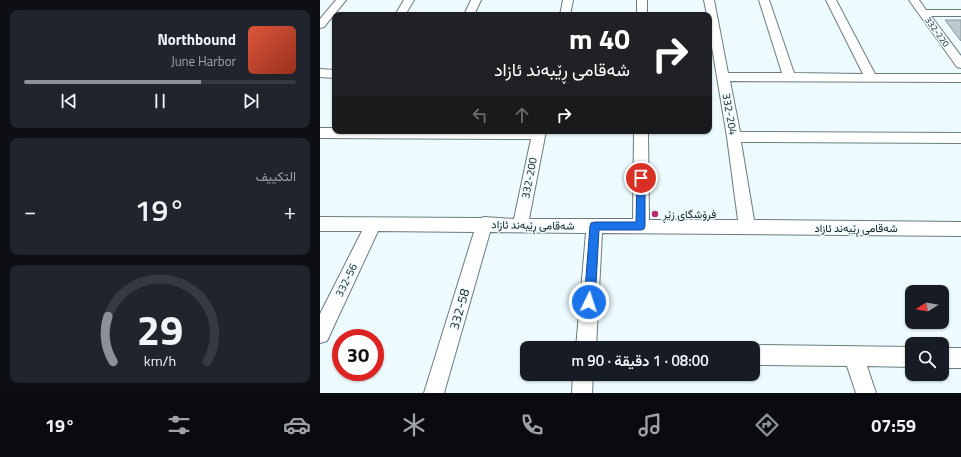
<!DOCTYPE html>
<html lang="ar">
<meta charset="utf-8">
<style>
:root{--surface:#171b24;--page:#20242c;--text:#f1f3f6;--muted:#9ea1a6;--line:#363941;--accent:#8c9099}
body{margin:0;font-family:"Titillium Web",Vazirmatn,sans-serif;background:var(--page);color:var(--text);direction:rtl;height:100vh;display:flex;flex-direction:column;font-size:15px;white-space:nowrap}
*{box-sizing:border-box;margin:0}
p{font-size:13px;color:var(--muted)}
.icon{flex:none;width:22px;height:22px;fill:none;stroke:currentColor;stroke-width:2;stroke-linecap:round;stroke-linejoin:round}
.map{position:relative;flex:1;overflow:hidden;direction:ltr}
.side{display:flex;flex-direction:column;gap:10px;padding:10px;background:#0d0f14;width:320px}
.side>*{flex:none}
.hud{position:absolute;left:12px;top:12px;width:380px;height:122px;border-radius:8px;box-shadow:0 1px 3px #0004;direction:rtl;background:#202124;color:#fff;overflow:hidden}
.needle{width:26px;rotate:259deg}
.fabs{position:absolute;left:585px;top:285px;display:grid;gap:8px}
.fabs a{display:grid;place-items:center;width:44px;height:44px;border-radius:8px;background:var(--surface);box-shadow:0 1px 3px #0004;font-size:20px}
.speed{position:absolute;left:12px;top:329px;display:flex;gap:8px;font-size:20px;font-weight:700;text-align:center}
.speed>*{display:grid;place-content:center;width:52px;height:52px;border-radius:50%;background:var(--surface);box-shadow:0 1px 3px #0004;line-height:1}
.speed .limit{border:6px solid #d22;background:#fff;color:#111}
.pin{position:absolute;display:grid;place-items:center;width:34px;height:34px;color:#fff;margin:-17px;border:2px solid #fff;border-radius:50%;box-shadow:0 1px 4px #0007}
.me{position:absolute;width:44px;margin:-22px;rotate:4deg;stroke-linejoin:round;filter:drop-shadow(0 0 3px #0008)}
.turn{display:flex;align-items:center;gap:14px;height:84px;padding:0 16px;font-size:18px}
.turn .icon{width:52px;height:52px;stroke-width:2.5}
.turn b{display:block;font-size:28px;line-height:34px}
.lanes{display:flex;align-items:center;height:38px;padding:0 16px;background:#0003;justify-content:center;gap:20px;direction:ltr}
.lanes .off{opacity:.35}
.big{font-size:30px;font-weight:600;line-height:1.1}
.side .widget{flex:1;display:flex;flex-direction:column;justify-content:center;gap:6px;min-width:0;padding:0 14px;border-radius:8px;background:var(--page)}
.side .dial{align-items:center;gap:0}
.dial svg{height:104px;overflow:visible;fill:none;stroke:var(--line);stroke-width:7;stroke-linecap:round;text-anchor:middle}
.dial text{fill:var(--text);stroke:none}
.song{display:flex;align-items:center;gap:12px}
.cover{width:48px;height:48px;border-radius:6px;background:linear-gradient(135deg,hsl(10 70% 55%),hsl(10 70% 35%))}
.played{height:4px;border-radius:2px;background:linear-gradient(90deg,var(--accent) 65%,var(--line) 65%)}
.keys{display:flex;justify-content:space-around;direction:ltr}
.heat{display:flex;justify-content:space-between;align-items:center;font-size:22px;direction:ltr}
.trip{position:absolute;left:200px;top:341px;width:240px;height:40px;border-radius:8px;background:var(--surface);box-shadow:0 1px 3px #0004;font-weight:600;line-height:40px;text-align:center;direction:rtl}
.tab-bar{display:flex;height:64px;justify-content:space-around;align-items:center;background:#090b0e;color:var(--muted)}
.tab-bar .icon{width:28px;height:28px}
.tab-bar .on{color:var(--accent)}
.tab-bar b{font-size:18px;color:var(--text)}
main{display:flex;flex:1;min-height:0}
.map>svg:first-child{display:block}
.building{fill:#bacacf;stroke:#86969a}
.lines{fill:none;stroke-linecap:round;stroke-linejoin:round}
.minor-casing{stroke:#6b7b7e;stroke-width:2}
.minor{fill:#fff;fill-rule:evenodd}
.route{fill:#1a73e8;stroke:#114b97}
.poi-dot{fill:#b82e6c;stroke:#edfbfe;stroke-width:1.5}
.labels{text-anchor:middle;stroke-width:3;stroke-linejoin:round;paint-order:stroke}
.far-street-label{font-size:9px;fill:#171e1f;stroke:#edfbfe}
.street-label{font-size:11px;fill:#171e1f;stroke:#edfbfe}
.poi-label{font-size:11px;fill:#171e1f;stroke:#edfbfe;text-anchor:start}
.near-street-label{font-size:13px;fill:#171e1f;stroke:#edfbfe}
</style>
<main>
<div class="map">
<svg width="641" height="393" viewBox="0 0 641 393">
<rect width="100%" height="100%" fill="#edfbfe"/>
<path class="building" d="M625 20H641V41Z"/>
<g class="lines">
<g class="minor-casing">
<g id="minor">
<path d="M16 0H26L4 27 0 28V19Z"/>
<path d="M84 0H94L85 15H75Z"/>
<path d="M151 0H161L154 15H144Z"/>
<path d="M243 0H253L250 15H240Z"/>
<rect x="317" y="0" width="10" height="15"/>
<path d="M384 0H394L408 73H462L439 0H449L474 73 543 74 506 0H516L555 74H641V82L410 81 420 132 641 133V143L421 142 434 220 641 222V236L282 233 276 348H256L266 233 170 232 124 393H104L154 232 58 231 7 341 0 343V314L42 231H0V217L161 218 164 217 194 219 211 139 0 138V128H15V131H226L209 219H313L314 131H328L329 220H418L407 137 389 29V15H387Z"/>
<path d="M589 0H599L606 10H641V16H611L641 56V68L637 67Z"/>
<path d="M0 69 15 70V78L0 77Z"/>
<path d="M433 345 592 347V367L547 366 556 393H536L527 366 433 365V348H427Z"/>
<rect x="622" y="348" width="19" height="20"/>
<path d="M253 374H273L272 393H252Z"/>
</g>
</g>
<use href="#minor" class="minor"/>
</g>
<path class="route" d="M321 175 325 178V226L324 229 321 230H279L275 302 273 306 269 308 265 306 264 302 270 226 271 223 275 222H316L317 178Z"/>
<circle class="poi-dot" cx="335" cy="214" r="4"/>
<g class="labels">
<g class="far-street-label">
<text transform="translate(617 32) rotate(54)" y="3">332-220</text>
</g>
<g class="street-label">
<text transform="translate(410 114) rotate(80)" y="4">332-204</text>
<text transform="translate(209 178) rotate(-79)" y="4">332-200</text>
<text transform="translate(213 225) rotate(1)" y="4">شەقامی ڕێبەند ئازاد</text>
<text x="536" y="232">شەقامی ڕێبەند ئازاد</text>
<text transform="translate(26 280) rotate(-64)" y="4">332-56</text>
</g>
<g class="poi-label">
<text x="343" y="218">فرۆشگای زێڕ</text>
</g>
<g class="near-street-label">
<text transform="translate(139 309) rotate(-74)" y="5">332-58</text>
</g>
</g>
</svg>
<div class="fabs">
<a><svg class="needle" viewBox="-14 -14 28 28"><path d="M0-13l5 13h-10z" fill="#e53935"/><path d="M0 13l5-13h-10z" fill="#9ea1a6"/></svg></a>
<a><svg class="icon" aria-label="search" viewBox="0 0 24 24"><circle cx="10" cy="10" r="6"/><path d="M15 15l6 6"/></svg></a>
</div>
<div class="speed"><div class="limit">30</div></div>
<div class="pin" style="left:321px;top:178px;background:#d93025"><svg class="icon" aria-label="arrive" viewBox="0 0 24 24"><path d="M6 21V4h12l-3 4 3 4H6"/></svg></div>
<svg class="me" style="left:269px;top:302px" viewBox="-20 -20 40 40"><circle r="17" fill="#1a73e8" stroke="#fff" stroke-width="3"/><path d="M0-11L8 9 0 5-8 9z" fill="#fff"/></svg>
<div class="trip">08:00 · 1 دقيقة · 90 m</div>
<div class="hud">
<div class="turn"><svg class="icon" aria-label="right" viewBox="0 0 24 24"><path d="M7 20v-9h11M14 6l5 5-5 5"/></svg><div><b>40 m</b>شەقامی ڕێبەند ئازاد</div></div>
<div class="lanes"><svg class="icon off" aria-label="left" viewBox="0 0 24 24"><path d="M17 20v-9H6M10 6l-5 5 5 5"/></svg><svg class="icon off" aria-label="ahead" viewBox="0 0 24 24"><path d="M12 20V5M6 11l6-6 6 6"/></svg><svg class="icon" aria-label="right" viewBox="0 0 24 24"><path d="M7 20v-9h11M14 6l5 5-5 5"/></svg></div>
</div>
</div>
<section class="side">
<div class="widget">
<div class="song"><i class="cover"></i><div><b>Northbound</b><p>June Harbor</p></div></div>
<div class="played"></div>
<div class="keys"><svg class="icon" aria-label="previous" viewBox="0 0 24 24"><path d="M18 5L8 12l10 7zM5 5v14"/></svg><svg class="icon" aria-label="pause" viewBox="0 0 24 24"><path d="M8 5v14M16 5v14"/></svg><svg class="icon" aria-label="next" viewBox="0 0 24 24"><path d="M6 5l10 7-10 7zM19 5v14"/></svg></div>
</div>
<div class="widget"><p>التكييف</p>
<div class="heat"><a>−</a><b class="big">19°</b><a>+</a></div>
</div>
<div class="widget dial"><svg viewBox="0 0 100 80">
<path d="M14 69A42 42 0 1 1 86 69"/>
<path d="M14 69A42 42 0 0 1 10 34" stroke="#8c9099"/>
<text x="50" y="56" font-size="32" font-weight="700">29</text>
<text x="50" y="72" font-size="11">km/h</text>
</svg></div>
</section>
</main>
<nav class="tab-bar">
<b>07:59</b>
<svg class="icon on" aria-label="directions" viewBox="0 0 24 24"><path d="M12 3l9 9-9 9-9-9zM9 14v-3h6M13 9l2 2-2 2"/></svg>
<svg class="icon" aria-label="music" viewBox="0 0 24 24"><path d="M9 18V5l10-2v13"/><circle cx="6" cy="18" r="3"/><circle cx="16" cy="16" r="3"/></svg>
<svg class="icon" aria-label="phone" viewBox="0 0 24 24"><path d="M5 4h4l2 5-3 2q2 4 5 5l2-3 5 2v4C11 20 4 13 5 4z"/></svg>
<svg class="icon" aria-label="climate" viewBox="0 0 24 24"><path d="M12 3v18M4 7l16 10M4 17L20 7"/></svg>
<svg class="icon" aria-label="car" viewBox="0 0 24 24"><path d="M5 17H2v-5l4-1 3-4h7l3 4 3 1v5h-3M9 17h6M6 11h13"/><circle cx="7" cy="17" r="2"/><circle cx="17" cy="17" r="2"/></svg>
<svg class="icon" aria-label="filters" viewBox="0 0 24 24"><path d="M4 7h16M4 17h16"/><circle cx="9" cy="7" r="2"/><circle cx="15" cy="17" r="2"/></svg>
<b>19°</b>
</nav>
